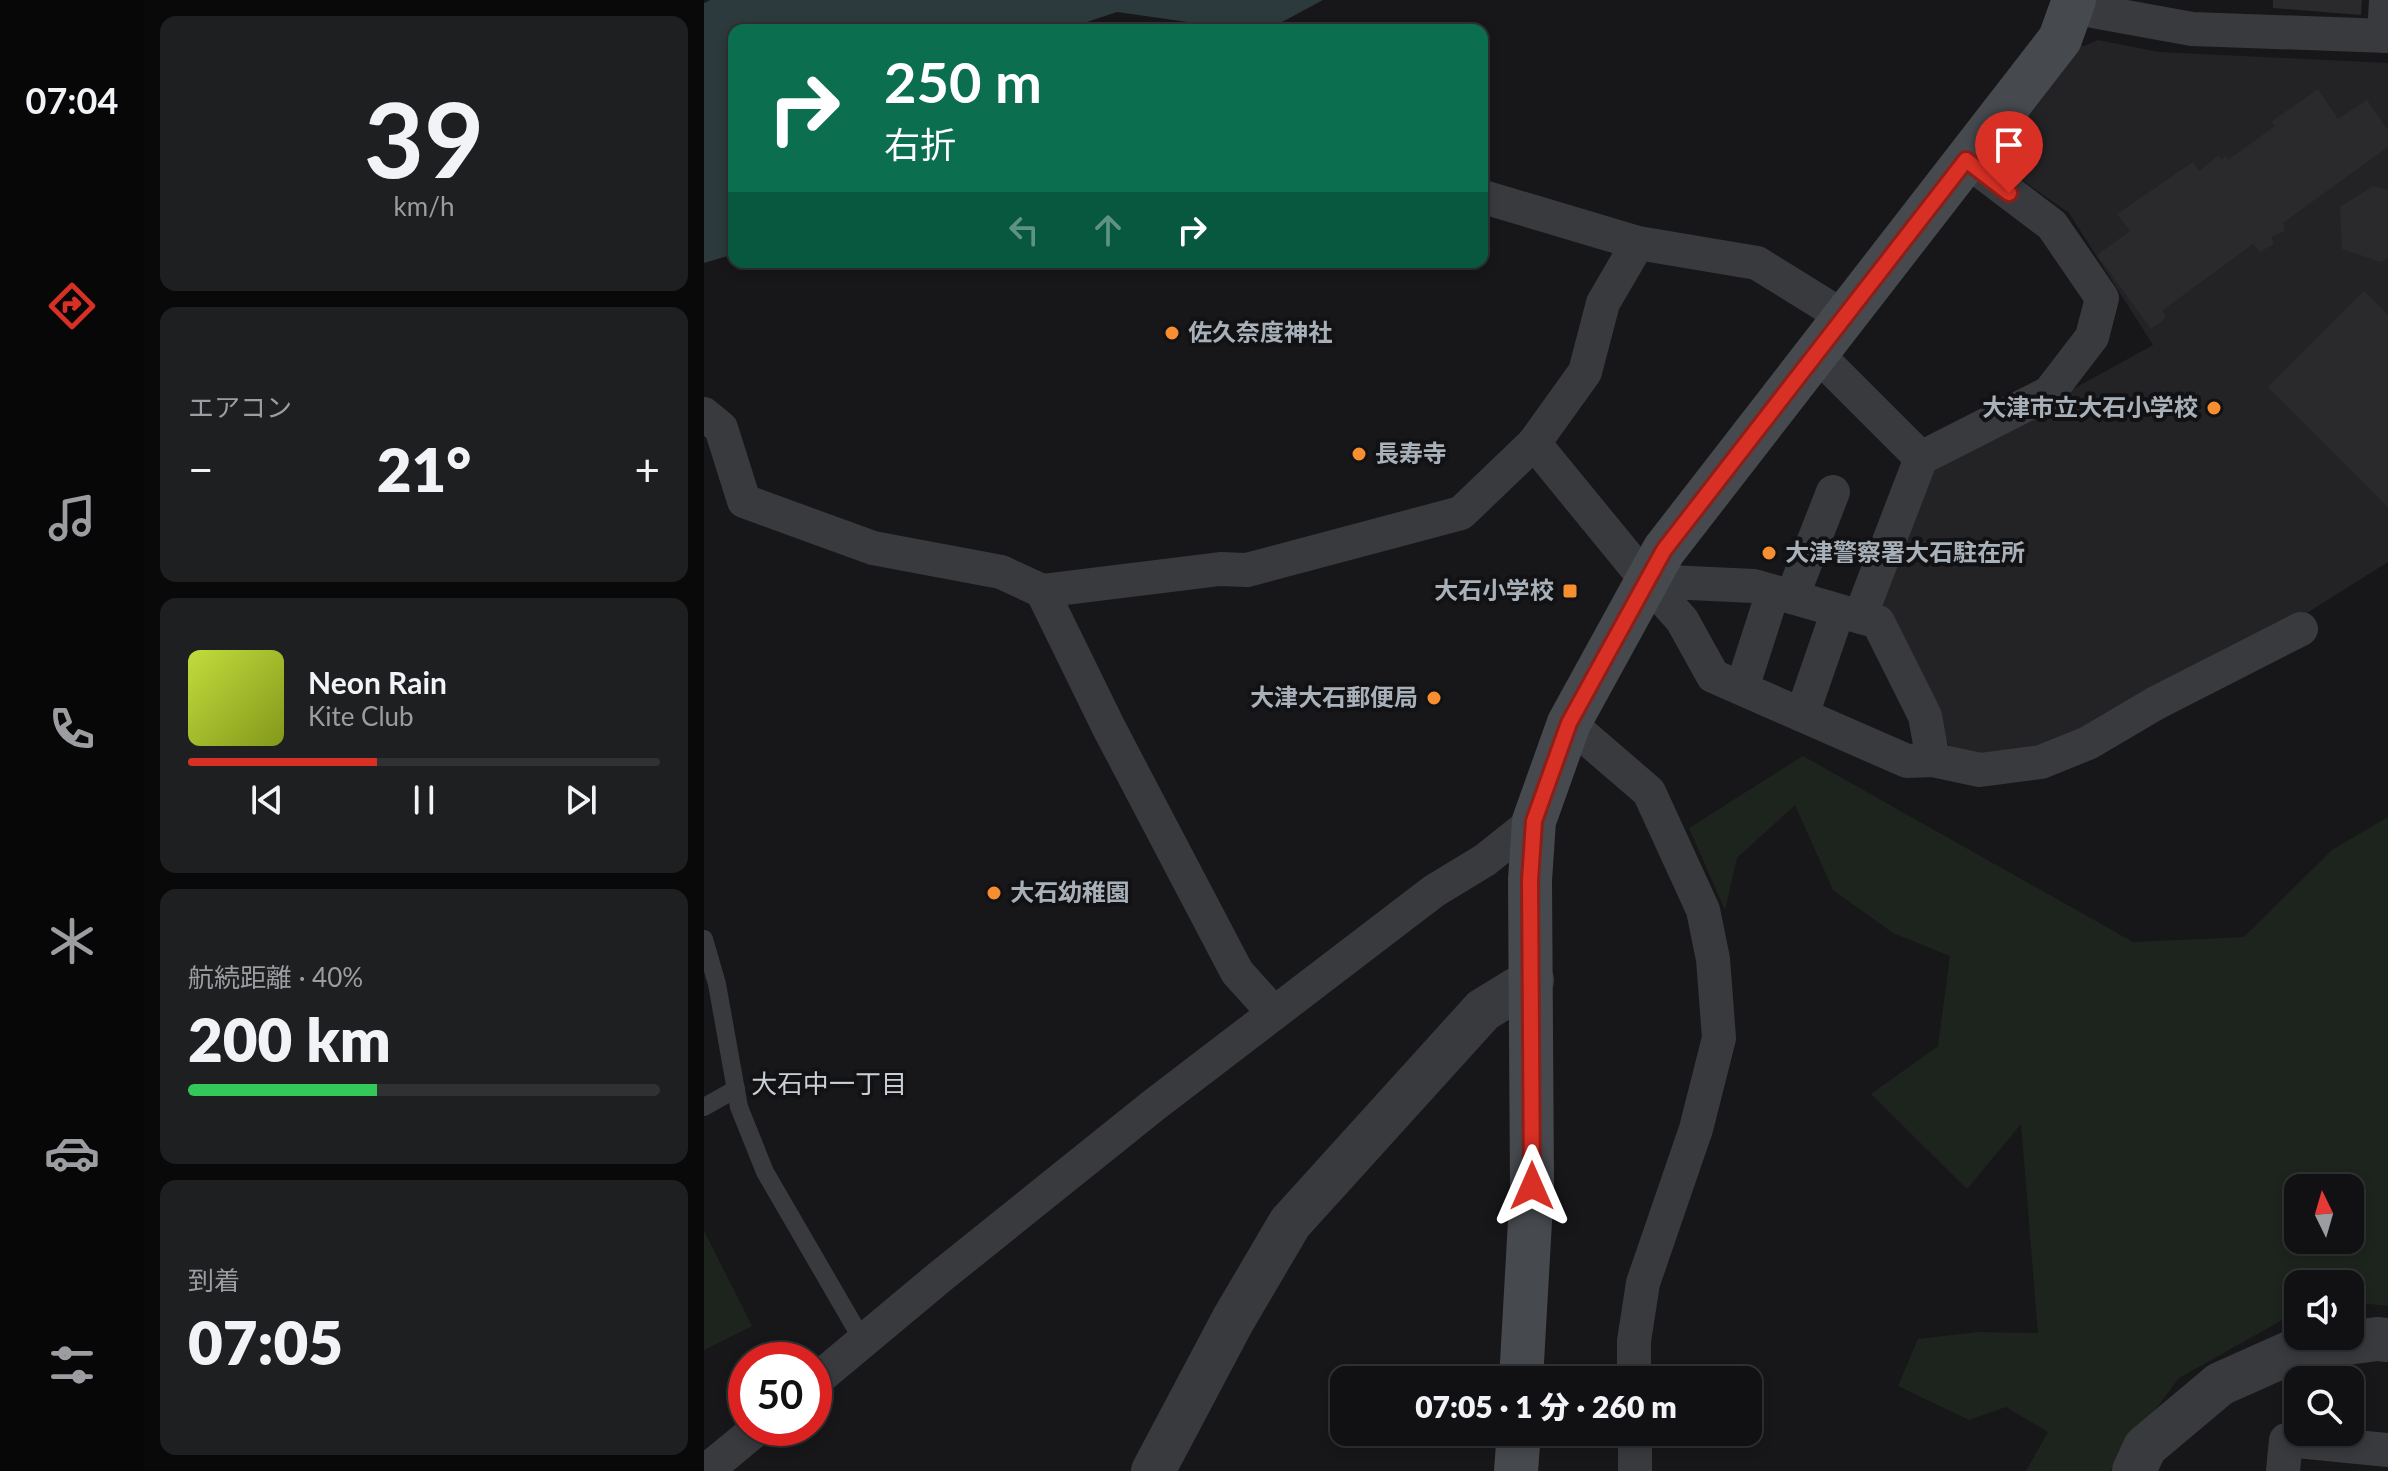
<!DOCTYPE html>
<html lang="ja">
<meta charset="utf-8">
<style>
:root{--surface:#111113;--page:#1e1f21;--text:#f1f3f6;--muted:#9c9da0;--line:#303133;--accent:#d93025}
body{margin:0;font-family:Lato,"Noto Sans JP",sans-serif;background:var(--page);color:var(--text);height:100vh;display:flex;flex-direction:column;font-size:30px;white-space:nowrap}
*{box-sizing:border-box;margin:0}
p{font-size:26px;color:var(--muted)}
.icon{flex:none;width:44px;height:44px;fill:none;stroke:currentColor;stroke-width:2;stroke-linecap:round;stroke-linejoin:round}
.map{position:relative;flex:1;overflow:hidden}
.sheet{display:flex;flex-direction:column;gap:16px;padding:16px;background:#09090a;width:560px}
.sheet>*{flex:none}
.banner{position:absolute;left:24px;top:24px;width:760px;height:244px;border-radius:16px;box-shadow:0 4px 12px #0003,0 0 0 2px var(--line);background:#0b6e4f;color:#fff;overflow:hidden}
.needle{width:52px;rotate:355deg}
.tools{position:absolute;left:1580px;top:1174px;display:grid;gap:16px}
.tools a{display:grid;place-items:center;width:80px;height:80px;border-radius:16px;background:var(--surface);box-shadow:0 4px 12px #0003,0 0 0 2px var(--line);font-size:40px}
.speed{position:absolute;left:24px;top:1342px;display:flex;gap:16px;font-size:40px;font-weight:700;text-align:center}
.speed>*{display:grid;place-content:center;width:104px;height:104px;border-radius:50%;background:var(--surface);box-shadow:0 4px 12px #0003,0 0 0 2px var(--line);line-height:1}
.speed .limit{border:12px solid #d22;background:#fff;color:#111}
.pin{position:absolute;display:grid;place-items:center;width:68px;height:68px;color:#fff;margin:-82px -34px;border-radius:50% 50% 50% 0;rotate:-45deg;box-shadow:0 0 8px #0007}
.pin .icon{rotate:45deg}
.me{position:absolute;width:88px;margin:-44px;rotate:0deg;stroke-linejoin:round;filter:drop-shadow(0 0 6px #0008)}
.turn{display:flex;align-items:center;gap:28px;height:168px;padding:0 24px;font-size:36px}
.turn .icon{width:104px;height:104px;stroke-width:2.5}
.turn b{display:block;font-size:56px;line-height:68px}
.lanes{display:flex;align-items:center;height:76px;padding:0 24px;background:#0003;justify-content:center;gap:40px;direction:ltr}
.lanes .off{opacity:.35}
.big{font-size:60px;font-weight:800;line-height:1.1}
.sheet .widget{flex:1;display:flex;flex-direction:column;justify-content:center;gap:12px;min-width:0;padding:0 28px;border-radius:16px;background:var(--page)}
.sheet .dial{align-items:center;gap:0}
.dial b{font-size:104px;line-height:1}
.song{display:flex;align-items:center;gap:24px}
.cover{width:96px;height:96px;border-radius:12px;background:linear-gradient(135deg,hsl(70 70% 55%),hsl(70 70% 35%))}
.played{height:8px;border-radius:4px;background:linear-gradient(90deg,var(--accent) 40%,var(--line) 40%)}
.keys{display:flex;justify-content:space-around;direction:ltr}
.heat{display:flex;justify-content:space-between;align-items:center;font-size:44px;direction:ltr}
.charge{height:12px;border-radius:6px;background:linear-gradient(90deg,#34c759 40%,var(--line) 0)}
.trip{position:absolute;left:626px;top:1366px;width:432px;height:80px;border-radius:16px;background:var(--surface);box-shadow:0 4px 12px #0003,0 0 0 2px var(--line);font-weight:800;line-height:80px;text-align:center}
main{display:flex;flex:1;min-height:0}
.tab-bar{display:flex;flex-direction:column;width:144px;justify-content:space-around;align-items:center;background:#070708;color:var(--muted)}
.tab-bar .icon{width:56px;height:56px}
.tab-bar .selected{color:var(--accent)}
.tab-bar b{font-size:36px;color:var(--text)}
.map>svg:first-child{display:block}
.built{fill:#232326}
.green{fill:#1d241d;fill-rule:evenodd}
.water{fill:#2c393d}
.building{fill:#2a2a2d}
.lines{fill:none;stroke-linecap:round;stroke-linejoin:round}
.service{stroke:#383a3e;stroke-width:18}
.minor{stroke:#383a3e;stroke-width:34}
.tertiary{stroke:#383a3e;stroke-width:44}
.secondary{stroke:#46494e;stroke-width:44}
.route-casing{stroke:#8d1f18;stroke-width:20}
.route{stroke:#d93025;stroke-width:14}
.poi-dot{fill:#f78f30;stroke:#121214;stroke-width:3}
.labels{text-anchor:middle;stroke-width:8;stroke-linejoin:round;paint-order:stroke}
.poi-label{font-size:24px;font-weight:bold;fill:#a8b1b9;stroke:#121214;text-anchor:start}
.neighbourhood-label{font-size:26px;fill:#cacfd5;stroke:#121214}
</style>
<main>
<nav class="tab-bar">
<b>07:04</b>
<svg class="icon selected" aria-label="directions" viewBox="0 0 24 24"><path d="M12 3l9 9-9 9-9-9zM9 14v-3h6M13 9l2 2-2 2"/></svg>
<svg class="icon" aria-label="music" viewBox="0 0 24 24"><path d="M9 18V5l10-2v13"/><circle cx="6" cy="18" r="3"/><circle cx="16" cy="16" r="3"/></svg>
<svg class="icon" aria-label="phone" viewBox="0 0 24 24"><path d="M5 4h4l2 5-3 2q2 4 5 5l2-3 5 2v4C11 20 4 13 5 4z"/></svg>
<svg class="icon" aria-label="climate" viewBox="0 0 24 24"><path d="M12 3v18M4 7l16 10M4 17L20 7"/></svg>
<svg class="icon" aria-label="car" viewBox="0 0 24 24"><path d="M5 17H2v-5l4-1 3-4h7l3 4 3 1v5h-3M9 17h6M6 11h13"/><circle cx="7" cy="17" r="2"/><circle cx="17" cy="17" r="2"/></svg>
<svg class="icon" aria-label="filters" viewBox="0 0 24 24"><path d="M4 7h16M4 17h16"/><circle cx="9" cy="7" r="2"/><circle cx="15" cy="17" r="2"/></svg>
</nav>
<section class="sheet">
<div class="widget dial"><b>39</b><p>km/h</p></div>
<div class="widget"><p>エアコン</p>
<div class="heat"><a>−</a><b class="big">21°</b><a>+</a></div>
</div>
<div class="widget">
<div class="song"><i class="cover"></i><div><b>Neon Rain</b><p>Kite Club</p></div></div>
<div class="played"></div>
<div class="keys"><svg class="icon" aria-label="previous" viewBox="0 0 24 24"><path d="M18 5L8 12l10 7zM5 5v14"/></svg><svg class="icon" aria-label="pause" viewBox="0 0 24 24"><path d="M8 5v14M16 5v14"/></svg><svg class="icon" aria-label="next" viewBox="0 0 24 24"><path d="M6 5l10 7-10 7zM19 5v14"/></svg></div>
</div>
<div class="widget"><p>航続距離 · 40%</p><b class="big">200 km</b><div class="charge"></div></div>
<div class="widget"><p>到着</p><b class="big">07:05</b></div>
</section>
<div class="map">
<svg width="1684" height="1471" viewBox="0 0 1684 1471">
<rect width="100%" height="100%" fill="#171719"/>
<path class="built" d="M1394 40 1455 52 1684 63V562L1590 621 1339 751 1250 755 1172 598 1222 470 1449 345 1365 213 1288 159 1370 43 1380 46Z"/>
<g class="green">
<path d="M1099 756 1429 942 1540 937 1628 850 1684 817V1306L1646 1302V1284H1594V1311L1475 1378 1406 1471H1322L1344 1432 1302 1407 1265 1420 1194 1386 1214 1339 1274 1332 1334 1333 1317 1124 1263 1189 1167 1094 1234 1046 1246 956 1189 933 1129 890 1091 805 1033 858 1021 910 985 828ZM1594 1188H1646V1240H1594Z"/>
<path d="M0 1231 48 1326 0 1350Z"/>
</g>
<path class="water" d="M6 0H619L563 30H540L413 12 359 30H30V254L0 263V3Z"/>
<g class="building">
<path d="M1569 0H1658L1657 15 1569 8Z"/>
<path d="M1614 89 1634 119 1663 100 1684 130V147L1579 223 1581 231 1567 237 1570 244 1556 252 1549 244 1459 310 1462 318 1447 329 1393 255 1426 231 1413 214 1489 162 1495 171 1514 156 1518 160 1522 156 1524 160 1571 126 1567 122Z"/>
<path d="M1669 186 1684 190V258L1677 262 1638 249 1636 207Z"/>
<path d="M1660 291 1684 315V507L1564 387Z"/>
</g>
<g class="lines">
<g class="service">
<path d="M0 939 13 984 35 1107 61 1172 159 1341"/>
<path d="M0 1107 32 1089"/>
</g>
<g class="minor">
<path d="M1367 7 1488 29 1684 36"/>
<path d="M1680 36 1682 0"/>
<path d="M783 198 934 243 1053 263 1140 317"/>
<path d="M1112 353 1217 458 1156 617"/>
<path d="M0 414 17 428 40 501 169 548 297 572 338 591 405 728 533 972 570 1013"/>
<path d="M830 443 943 581 978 620 1009 676 1203 761 1229 760 1276 770 1337 762 1384 743 1452 703 1597 629"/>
<path d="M1217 458 1345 393 1388 337 1398 298 1348 225 1262 160"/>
<path d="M943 581 1050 586 1174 622 1221 716 1229 760"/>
<path d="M338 591 516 569 543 570 757 513 830 443 881 372 899 303 934 243"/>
<path d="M1088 597 1129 492"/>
<path d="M1038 688 1069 592"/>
<path d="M1098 715 1134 611"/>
<path d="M865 723 945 792 999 910 1009 959 1015 1038 992 1129 939 1283 930 1341V1380"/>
<path d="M110 1382 237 1276 450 1105 730 891 781 860 830 821"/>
<path d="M931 1432V1471"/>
<path d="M2 1471 54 1428"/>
<path d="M1579 1471 1582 1440 1684 1450"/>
</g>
<g class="tertiary">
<path d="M449 1471 529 1320 586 1223 779 1010 828 980"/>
<path d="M1430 1471 1441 1447 1516 1384 1592 1350 1673 1339 1684 1340"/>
</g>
<g class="secondary">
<path d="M817 1380 828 1186 826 880 830 821 865 723 960 550 1356 39 1370 0"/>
<path d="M812 1471 815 1432"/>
</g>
</g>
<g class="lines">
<g class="route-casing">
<path id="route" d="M828 1186 826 880 830 821 865 723 960 550 1262 160 1305 193"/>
</g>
<use href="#route" class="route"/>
</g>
<g class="poi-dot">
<circle cx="468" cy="333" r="8"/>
<circle cx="1510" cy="408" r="8"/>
<circle cx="655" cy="454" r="8"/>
<circle cx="1065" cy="553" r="8"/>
<rect x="858" y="583" width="16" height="16" rx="4"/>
<circle cx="730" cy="698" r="8"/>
<circle cx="290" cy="893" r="8"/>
</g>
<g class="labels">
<g class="poi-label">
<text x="484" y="341">佐久奈度神社</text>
<text x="1494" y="416" text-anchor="end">大津市立大石小学校</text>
<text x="671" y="462">長寿寺</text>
<text x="1081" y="561">大津警察署大石駐在所</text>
<text x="850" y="599" text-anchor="end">大石小学校</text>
<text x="714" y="706" text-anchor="end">大津大石郵便局</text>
<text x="306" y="901">大石幼稚園</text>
</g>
<g class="neighbourhood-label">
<text x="125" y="1093">大石中一丁目</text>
</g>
</g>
</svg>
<div class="tools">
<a><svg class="needle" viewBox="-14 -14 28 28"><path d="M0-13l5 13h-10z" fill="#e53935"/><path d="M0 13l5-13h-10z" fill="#9c9da0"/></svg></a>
<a><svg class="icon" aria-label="sound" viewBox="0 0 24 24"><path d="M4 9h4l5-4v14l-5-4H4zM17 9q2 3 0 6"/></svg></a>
<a><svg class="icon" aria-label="search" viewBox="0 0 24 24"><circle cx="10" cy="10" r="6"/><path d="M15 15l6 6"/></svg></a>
</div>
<div class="speed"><div class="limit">50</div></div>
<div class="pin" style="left:1305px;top:193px;background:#d93025"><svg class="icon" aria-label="arrive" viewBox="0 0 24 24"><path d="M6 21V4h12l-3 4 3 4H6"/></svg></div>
<svg class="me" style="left:828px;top:1186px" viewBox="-20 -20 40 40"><path d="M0-17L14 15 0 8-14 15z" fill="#d93025" stroke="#fff" stroke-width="4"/></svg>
<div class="trip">07:05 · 1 分 · 260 m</div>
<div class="banner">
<div class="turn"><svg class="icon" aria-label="right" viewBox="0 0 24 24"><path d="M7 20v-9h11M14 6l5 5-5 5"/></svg><div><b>250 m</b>右折</div></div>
<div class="lanes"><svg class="icon off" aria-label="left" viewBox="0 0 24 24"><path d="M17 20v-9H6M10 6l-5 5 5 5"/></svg><svg class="icon off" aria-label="ahead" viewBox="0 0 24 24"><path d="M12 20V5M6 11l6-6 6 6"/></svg><svg class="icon" aria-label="right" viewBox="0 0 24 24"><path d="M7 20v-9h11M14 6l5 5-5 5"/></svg></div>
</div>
</div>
</main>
